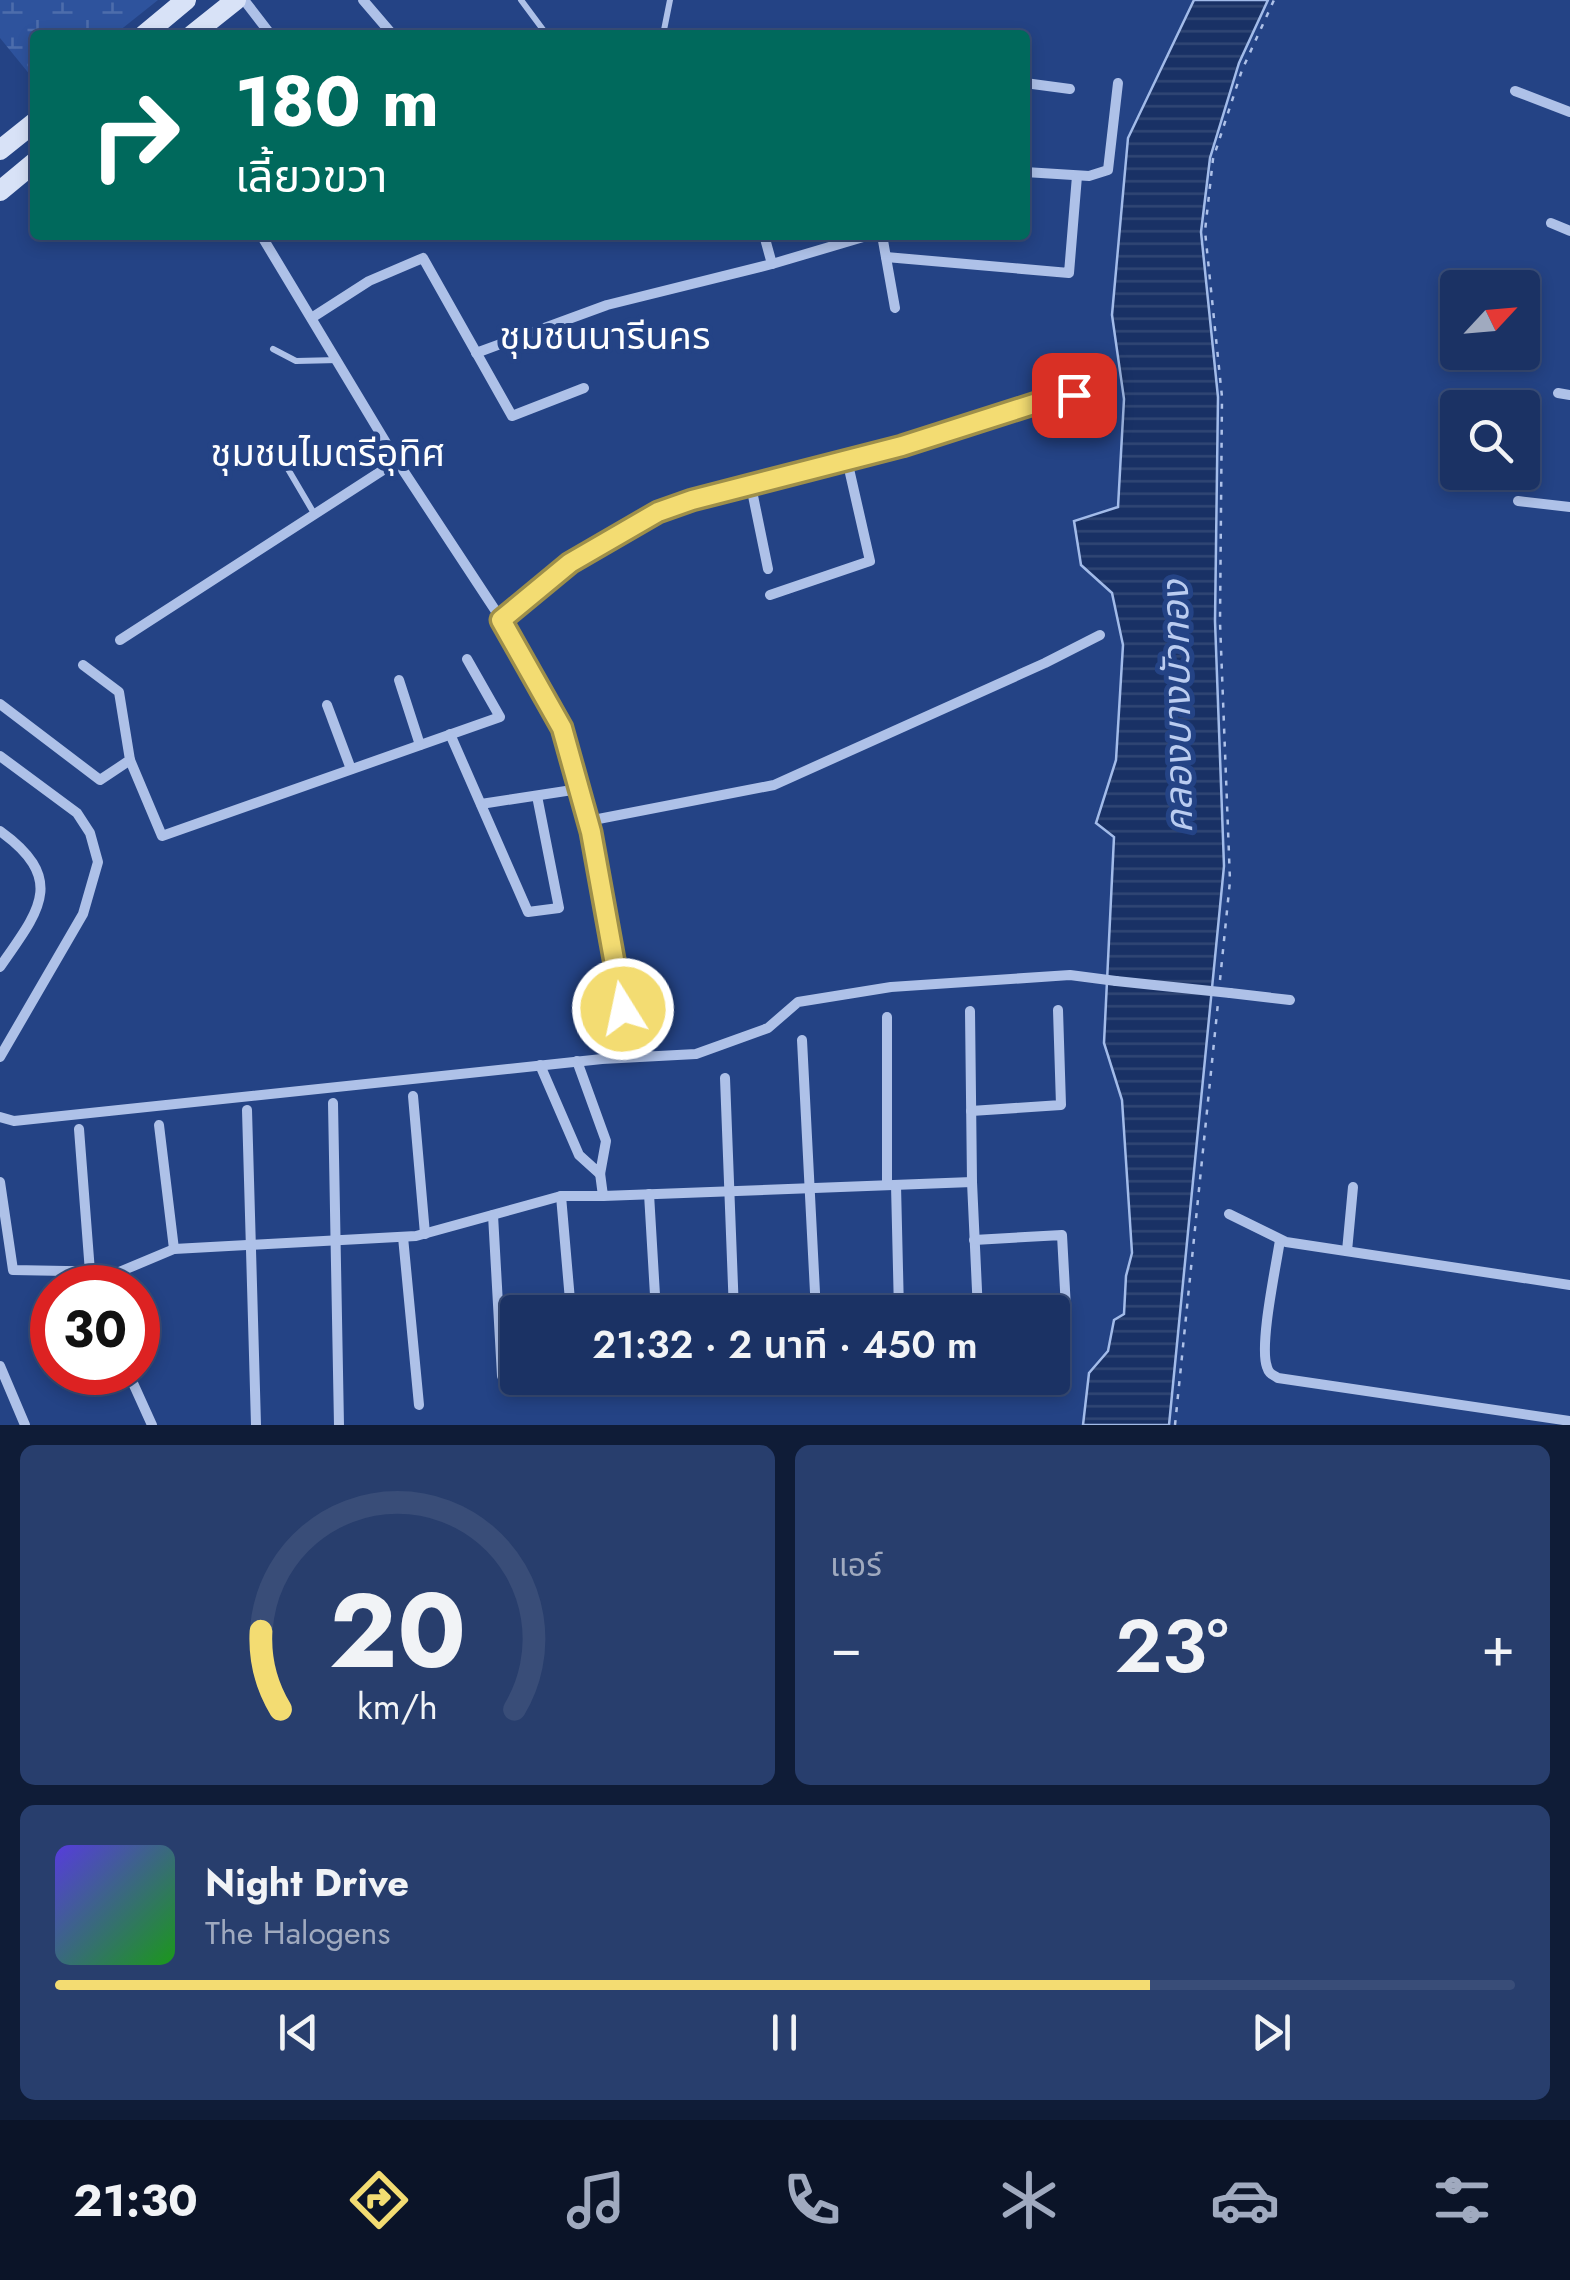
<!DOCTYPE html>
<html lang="th">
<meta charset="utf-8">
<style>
:root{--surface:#1b3264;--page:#283e6d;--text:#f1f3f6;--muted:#a0aabf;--line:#394d78;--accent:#f3dc72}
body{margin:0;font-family:Jost,"Noto Sans Thai",sans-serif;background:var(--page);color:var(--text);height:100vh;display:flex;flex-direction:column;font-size:38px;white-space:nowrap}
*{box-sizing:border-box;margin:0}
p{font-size:32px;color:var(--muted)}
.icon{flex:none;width:55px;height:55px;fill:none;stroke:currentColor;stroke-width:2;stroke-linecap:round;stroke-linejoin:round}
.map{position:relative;height:1425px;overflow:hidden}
.details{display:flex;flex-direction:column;gap:20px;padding:20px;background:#0f1c37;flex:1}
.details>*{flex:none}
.hud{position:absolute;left:30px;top:30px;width:1000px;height:210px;border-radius:10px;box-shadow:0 5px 15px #0003,0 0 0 2px var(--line);background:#00695c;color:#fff;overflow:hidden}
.needle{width:65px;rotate:64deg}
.buttons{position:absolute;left:1440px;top:270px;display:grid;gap:20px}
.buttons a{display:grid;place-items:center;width:100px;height:100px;border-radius:10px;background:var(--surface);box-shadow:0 5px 15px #0003,0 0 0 2px var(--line);font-size:50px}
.speed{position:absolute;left:30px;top:1265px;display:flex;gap:20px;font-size:50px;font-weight:700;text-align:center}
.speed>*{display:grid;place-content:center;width:130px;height:130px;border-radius:50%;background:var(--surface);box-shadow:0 5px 15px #0003,0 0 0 2px var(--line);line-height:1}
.speed .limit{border:15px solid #d22;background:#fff;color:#111}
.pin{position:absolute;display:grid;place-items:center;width:85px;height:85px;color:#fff;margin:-42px;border-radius:20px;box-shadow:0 5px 15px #0006}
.me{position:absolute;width:110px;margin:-55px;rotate:350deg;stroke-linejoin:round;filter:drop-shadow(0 0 8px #0008)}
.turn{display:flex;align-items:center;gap:35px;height:210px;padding:0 40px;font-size:45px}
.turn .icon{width:130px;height:130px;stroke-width:2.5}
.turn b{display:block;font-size:70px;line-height:85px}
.big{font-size:75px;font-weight:600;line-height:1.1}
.details .widget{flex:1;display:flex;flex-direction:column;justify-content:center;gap:15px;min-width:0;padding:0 35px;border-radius:15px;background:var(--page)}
.details .dial{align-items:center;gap:0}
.dial svg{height:260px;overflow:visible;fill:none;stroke:var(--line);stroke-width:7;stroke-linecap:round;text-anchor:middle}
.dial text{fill:var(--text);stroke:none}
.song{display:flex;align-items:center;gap:30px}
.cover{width:120px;height:120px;border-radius:15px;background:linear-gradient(135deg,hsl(250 70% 55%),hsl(120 70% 35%))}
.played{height:10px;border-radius:5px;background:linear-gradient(90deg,var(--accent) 75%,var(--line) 75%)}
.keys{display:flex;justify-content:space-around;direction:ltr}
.heat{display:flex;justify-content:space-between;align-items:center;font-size:55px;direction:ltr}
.details .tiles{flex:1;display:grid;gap:20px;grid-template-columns:1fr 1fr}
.widget:last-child{grid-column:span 2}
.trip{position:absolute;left:500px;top:1295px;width:570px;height:100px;border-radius:10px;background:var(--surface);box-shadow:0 5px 15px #0003,0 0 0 2px var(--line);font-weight:600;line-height:100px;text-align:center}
.tabs{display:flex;height:160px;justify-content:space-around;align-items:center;background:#0b1428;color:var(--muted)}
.tabs .icon{width:70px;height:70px}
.tabs .selected{color:var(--accent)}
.tabs b{font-size:45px;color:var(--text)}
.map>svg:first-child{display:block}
.wetland{fill:url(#wetland-marsh)}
.water{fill:url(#water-rules);stroke:#a2bbe9;stroke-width:2.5}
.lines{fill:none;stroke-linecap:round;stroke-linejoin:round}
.path{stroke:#aec1e8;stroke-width:2.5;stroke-dasharray:5 8;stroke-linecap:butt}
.lane{stroke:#aec1e8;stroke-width:6}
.street{stroke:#aec1e8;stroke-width:10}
.secondary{stroke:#d8e2f7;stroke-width:20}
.street-bridge{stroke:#aec1e8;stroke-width:10}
.route-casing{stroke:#9e8f4a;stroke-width:25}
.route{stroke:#f3dc72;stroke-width:18}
.labels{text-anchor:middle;stroke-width:10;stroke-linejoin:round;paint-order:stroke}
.neighbourhood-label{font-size:38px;fill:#fff;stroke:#244385}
.water-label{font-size:38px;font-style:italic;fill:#baccf0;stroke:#244385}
</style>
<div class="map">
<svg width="1570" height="1425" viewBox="0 0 1570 1425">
<defs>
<pattern id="wetland-marsh" width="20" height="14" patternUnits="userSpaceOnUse" patternTransform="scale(2.5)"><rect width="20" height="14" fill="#2e539d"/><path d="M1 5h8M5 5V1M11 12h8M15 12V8" fill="none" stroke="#4d6dac"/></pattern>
<pattern id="water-rules" width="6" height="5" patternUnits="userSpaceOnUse" patternTransform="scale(2.5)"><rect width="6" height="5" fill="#193165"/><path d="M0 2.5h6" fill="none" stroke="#304674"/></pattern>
</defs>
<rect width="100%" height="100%" fill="#244385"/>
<path class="wetland" d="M0 0H158L114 35H35V81L0 38Z"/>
<path class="water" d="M1194 0H1268L1239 63 1210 158 1201 232 1218 397 1215 621 1224 866 1169 1425H1083L1089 1373 1108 1351 1114 1320 1124 1314 1126 1276 1132 1253 1122 1100 1104 1043 1114 837 1096 823 1116 760 1123 645 1112 593 1081 565 1074 521 1118 507 1124 399 1112 315 1128 138Z"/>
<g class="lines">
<g class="path">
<path d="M1220 980 1230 881 1220 622 1222 397 1205 231 1213 159 1242 70 1274 0"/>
<path d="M1175 1425 1218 1003"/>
</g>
<g class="lane">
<path d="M521 0 547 35"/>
<path d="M663 35 670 0"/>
<path d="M273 349 296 361 338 360"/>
<path d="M285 464 315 515"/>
</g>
<g class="street">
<path d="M244 0 271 35"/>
<path d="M363 0 393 35"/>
<path d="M1025 83 1070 89"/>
<path d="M1515 91 1570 112"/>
<path d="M1025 172 1089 176 1108 170 1118 83"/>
<path d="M1551 223 1570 231"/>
<path d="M261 235 397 461 501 619 562 728 591 832 623 1009"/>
<path d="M764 235 772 264"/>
<path d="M882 235 895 308"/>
<path d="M886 257 1069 273 1077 176"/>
<path d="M313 317 369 281 423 258 512 416 584 388"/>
<path d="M476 353 607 305 772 264 870 235"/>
<path d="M1558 393 1570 395"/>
<path d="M751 486 768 569"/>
<path d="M1518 501 1570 507"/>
<path d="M770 595 870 561 847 460"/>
<path d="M501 619 570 563 608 539 658 512 692 500 903 446 1057 397 1108 398"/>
<path d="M120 640 397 461"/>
<path d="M399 680 420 745"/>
<path d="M0 704 100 780 130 760 119 692 83 665"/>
<path d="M327 705 351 769"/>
<path d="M450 734 528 912 559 908 537 796"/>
<path d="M0 756 77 813 90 833 98 862 83 914 0 1057"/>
<path d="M130 760 162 836 500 717 467 659"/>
<path d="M481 804 579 789"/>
<path d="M588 821 774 785 1045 663 1100 635"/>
<path d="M0 831C68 880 38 912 0 967"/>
<path d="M1230 993 1290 1000"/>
<path d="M970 1011 972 1182 978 1312"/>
<path d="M887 1017V1185"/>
<path d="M802 1040 816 1312"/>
<path d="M540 1065 579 1155 600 1174 606 1141 577 1061"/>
<path d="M725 1078 734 1312"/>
<path d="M413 1096 425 1234"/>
<path d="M333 1103 339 1425"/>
<path d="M247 1110 256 1425"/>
<path d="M971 1111 1061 1105 1058 1010"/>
<path d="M0 1117 14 1121 602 1059 696 1054 768 1028 798 1002 891 987 1070 975 1116 981"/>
<path d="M159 1125 174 1249"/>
<path d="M79 1129 90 1272"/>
<path d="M600 1173 603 1196 972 1182"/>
<path d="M0 1182 13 1270 119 1272 174 1249 416 1236 561 1196H603"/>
<path d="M896 1185 899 1311"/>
<path d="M649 1194 656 1312"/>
<path d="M561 1196 571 1312"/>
<path d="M1229 1214 1286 1242 1570 1285"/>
<path d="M493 1215 502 1376"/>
<path d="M403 1237 419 1405"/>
<path d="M974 1240 1062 1235 1067 1327"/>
<path d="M1280 1240C1276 1267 1259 1345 1267 1367 1269 1374 1272 1374 1278 1378L1570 1421"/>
<path d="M1347 1251 1353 1187"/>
<path d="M83 1271 90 1288"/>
<path d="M0 1366 25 1425"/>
<path d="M128 1372 152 1425"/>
</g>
<g class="secondary">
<path d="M144 35 186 0"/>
<path d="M192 35 236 0"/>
<path d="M0 150 35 122"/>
<path d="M0 191 35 162"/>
</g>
<path class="street-bridge" d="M1116 981 1230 993"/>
</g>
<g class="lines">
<g class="route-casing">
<path id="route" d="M623 1009 591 832 562 728 501 620 570 563 658 512 692 500 902 446 1046 400 1074 395"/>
</g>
<use href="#route" class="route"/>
</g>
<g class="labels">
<g class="neighbourhood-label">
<text x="605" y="349">ชุมชนนารีนคร</text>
<text x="328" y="466">ชุมชนไมตรีอุทิศ</text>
</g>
<g class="water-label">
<text transform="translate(1177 707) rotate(-91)" y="13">คลองบางบัวทอง</text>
</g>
</g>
</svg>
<div class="buttons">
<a><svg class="needle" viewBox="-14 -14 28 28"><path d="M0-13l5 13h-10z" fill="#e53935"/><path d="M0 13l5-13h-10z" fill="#a0aabf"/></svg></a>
<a><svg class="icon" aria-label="search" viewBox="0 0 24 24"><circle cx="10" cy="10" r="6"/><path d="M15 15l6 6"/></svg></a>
</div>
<div class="speed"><div class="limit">30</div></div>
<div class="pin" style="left:1074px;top:395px;background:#d93025"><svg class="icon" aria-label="arrive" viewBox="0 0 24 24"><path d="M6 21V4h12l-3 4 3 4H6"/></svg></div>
<svg class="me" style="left:623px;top:1009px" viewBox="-20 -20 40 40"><circle r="17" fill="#f3dc72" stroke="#fff" stroke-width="3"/><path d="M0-11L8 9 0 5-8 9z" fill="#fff"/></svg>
<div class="trip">21:32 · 2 นาที · 450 m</div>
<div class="hud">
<div class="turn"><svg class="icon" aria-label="right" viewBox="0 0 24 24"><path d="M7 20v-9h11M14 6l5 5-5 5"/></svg><div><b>180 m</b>เลี้ยวขวา</div></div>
</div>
</div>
<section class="details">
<div class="tiles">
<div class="widget dial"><svg viewBox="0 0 100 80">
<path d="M14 69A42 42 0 1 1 86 69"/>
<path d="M14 69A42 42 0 0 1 8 45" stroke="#f3dc72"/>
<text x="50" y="56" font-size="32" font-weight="700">20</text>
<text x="50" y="72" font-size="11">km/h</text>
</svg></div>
<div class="widget"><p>แอร์</p>
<div class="heat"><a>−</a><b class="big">23°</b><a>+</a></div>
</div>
<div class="widget">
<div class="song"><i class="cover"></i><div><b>Night Drive</b><p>The Halogens</p></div></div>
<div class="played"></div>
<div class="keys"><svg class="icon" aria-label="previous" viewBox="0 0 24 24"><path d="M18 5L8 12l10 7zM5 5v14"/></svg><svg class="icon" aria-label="pause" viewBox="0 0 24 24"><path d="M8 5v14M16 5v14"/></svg><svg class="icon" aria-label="next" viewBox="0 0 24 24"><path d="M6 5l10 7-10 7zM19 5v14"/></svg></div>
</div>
</div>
</section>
<nav class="tabs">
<b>21:30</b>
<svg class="icon selected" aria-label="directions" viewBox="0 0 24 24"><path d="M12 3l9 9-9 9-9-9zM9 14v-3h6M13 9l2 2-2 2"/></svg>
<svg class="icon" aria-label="music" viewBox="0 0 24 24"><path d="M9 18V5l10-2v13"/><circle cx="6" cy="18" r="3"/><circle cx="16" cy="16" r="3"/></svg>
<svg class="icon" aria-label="phone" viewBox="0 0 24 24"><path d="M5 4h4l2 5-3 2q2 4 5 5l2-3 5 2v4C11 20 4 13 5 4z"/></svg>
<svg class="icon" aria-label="climate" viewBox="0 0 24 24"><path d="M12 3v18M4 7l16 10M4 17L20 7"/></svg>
<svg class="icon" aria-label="car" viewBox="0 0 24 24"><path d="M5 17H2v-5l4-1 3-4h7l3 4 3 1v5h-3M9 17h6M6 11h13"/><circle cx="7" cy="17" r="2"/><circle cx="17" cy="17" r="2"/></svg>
<svg class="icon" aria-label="filters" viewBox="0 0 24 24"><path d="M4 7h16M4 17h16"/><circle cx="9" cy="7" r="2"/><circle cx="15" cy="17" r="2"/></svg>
</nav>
